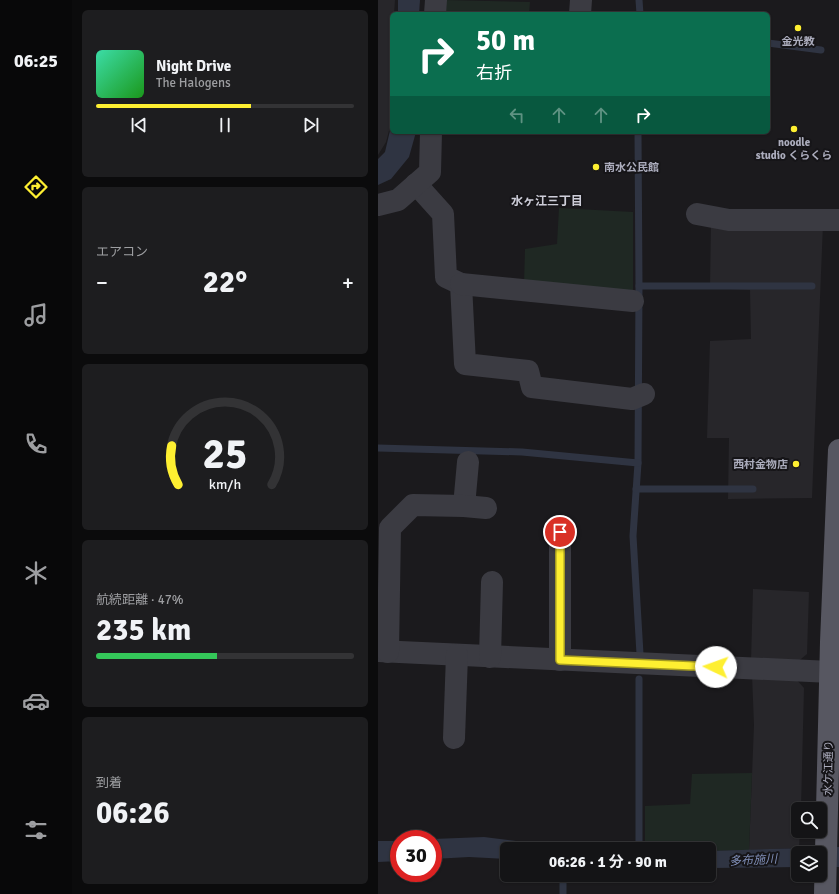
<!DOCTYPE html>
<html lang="ja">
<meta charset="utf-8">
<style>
:root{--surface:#141416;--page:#1d1d1f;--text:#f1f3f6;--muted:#9d9ea1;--line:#333335;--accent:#feef31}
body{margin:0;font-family:Signika,"Noto Sans JP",sans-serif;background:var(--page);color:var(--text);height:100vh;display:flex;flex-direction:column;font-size:15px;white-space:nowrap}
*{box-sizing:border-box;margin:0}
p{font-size:13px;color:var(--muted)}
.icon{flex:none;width:22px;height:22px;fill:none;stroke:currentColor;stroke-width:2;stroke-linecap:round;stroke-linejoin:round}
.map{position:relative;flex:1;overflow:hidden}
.drawer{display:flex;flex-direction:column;gap:10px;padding:10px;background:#0b0b0c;width:306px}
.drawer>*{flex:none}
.guide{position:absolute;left:12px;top:12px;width:380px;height:122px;border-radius:6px;box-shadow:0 1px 3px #0004,0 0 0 1px var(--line);background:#0b6e4f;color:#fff;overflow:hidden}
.buttons{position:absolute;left:413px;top:802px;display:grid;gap:8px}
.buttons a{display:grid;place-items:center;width:36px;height:36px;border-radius:6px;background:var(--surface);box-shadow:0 1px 3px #0004,0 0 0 1px var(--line);font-size:20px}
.speed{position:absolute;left:12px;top:830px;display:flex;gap:8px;font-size:20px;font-weight:700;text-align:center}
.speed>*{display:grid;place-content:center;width:52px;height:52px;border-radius:50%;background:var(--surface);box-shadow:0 1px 3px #0004,0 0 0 1px var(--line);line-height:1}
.speed .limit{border:6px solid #d22;background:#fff;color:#111}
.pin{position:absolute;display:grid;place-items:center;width:34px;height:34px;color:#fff;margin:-17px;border:2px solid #fff;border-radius:50%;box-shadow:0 1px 4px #0007}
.me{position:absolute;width:44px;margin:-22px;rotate:273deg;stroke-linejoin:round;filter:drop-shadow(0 0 3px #0008)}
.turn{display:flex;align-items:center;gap:14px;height:84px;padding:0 20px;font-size:18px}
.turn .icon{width:52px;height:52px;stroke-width:2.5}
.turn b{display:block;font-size:28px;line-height:34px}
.lanes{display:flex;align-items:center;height:38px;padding:0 20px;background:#0003;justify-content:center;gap:20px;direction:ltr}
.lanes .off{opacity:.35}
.big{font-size:30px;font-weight:700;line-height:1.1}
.drawer .tile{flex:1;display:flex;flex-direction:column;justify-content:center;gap:6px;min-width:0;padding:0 14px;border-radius:6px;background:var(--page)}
.drawer .dial{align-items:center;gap:0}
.dial svg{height:104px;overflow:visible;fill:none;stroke:var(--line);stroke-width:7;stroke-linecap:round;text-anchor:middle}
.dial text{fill:var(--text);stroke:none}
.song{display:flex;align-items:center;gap:12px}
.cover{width:48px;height:48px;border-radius:6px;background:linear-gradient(135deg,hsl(160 70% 55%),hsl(120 70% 35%))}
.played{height:4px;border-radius:2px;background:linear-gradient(90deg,var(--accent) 60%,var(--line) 60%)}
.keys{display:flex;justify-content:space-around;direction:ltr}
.heat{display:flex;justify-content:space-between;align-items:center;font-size:22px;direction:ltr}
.charge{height:6px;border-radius:3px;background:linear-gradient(90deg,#34c759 47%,var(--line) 0)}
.trip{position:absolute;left:122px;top:842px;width:216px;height:40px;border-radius:6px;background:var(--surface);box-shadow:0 1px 3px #0004,0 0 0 1px var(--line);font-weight:700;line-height:40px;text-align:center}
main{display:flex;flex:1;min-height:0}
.menu{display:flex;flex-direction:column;width:72px;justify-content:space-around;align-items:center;background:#080809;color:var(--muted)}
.menu .icon{width:28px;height:28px}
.menu .selected{color:var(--accent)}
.menu b{font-size:18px;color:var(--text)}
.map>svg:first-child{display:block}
.built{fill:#27262a}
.green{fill:#1f2823}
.water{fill:#2f3442}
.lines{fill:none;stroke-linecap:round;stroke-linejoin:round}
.stream{stroke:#2f3442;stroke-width:7}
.minor{stroke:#3b3b42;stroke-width:22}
.major{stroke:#575761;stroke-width:22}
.route-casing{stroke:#a59b20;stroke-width:10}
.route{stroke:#feef31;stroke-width:7}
.poi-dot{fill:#feef31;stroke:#161518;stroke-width:1.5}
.labels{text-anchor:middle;stroke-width:4;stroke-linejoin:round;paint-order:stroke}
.poi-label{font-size:11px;font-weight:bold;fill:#acadbd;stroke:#161518}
.street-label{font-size:11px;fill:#acadbd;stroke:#161518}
.neighbourhood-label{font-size:12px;font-weight:bold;fill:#cdcdd8;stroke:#161518}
.water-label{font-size:12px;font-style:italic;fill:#8190b9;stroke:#161518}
</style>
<main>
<nav class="menu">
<b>06:25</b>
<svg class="icon selected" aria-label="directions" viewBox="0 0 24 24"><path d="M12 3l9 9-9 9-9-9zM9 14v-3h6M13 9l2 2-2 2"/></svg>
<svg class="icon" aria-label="music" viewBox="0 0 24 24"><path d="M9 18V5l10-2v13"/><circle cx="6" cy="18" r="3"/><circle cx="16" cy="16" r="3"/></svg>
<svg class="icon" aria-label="phone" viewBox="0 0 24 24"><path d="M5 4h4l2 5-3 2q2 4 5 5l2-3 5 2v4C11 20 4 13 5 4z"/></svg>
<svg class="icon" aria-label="climate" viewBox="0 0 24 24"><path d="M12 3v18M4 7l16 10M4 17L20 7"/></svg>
<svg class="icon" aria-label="car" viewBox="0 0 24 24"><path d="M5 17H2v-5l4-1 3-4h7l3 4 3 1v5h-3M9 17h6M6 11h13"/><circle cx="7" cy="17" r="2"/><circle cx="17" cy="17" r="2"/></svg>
<svg class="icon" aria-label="filters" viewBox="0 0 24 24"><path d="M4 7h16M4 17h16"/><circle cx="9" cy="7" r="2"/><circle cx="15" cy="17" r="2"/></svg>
</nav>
<section class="drawer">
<div class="tile">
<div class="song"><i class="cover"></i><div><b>Night Drive</b><p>The Halogens</p></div></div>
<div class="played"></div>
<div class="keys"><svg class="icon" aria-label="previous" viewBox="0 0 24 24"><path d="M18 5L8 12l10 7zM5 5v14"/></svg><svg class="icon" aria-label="pause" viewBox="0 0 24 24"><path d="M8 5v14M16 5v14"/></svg><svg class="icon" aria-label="next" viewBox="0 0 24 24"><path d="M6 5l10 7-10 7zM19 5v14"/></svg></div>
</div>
<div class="tile"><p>エアコン</p>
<div class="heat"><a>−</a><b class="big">22°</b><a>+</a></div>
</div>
<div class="tile dial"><svg viewBox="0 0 100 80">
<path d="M14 69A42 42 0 1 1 86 69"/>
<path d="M14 69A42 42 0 0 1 9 39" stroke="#feef31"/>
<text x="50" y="56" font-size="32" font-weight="700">25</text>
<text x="50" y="72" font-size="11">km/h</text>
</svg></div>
<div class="tile"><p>航続距離 · 47%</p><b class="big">235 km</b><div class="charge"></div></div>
<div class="tile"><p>到着</p><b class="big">06:26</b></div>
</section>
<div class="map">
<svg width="461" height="894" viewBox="0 0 461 894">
<rect width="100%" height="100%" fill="#1b1a1d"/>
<g class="built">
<path d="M0 0H17L16 14H14V119L8 142 0 155Z"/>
<path d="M333 222 445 224 434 498 350 499 351 438H329L332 341 373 339 372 290 332 288Z"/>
<path d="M375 589 431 592 429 654 417 664 373 661Z"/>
<path d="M374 675 418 679 426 688 423 809H420V831H422L421 848 371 850 376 725Z"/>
</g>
<g class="green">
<path d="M66 0 152 2 151 14H66Z"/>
<path d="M181 208 255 212V296L146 284 147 249 179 244Z"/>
<path d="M374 773 371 850 331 851V849H271L267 845V806L312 804 314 774Z"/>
</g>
<g class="water">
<path d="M20 0H42L41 14H20Z"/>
<path d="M14 122V132H38L31 157 13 179 0 185V159L7 152Z"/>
<path d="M106 837 187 847H252L261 849H129V859L91 857 55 859V839Z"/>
<path d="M0 841H21V861L0 862Z"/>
<path d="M461 847V867H442V853H420V867L331 868V851Z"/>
</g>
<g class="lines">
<g class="stream">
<path d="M261 0 262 14"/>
<path d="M390 43 443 50"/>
<path d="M260 132 261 286 260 463 255 536 262 654"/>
<path d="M261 286H434"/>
<path d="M0 448 144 452 260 463"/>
<path d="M258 489H375"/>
<path d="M261 849V679"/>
<path d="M185 894V875"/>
</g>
<g class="minor">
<path d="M57 14 58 0"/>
<path d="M202 14 203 0"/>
<path d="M38 184 65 214 68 277 83 284 87 364 150 371 154 387 254 399 266 394"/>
<path d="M0 205 20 200 52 172 53 132"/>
<path d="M319 214 351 220H461"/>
<path d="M83 284 255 301"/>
<path d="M86 506 90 462"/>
<path d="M182 532V660"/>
<path d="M0 651 453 672"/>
<path d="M10 652 12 528 35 505 86 506 108 508"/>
<path d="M112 657 114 582"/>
<path d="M76 738 79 655"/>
</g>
<path class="major" d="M447 894 453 642 461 450"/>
</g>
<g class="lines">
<g class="route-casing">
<path id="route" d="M182 532V660L338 667"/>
</g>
<use href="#route" class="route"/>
</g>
<g class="poi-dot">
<circle cx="420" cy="28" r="4"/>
<circle cx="416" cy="129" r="4"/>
<circle cx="218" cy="167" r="4"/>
<circle cx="418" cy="464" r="4"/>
</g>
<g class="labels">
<g class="poi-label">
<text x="420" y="45">金光教</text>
<text x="416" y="146">noodle<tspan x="416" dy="13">studio くらくら</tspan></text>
<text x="226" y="171" text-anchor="start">南水公民館</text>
<text x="410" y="468" text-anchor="end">西村金物店</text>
</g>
<g class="street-label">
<text transform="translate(450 768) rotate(-89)" y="4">水ケ江通り</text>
</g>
<g class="neighbourhood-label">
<text x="169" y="205">水ヶ江三丁目</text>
</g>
<g class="water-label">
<text transform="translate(375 860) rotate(-3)" y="4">多布施川</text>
</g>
</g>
</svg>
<div class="buttons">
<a><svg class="icon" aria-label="search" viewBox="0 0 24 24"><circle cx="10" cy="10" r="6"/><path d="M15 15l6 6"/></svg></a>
<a><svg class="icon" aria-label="layers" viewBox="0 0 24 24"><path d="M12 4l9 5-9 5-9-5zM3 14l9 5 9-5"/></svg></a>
</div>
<div class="speed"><div class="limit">30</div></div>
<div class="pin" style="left:182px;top:532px;background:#d93025"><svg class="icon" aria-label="arrive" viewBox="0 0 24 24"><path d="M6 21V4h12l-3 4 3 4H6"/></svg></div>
<svg class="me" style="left:338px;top:667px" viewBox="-20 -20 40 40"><circle r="19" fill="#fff"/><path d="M0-13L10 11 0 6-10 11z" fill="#feef31"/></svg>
<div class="trip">06:26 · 1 分 · 90 m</div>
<div class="guide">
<div class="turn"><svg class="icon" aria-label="right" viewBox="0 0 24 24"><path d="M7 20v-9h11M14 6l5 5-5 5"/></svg><div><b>50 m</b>右折</div></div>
<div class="lanes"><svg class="icon off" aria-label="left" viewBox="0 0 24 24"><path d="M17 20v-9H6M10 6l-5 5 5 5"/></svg><svg class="icon off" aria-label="ahead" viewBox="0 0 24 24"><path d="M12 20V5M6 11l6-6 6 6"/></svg><svg class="icon off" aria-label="ahead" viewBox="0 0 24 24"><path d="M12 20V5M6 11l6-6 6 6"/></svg><svg class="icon" aria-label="right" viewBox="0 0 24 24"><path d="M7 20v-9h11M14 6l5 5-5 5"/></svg></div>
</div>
</div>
</main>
